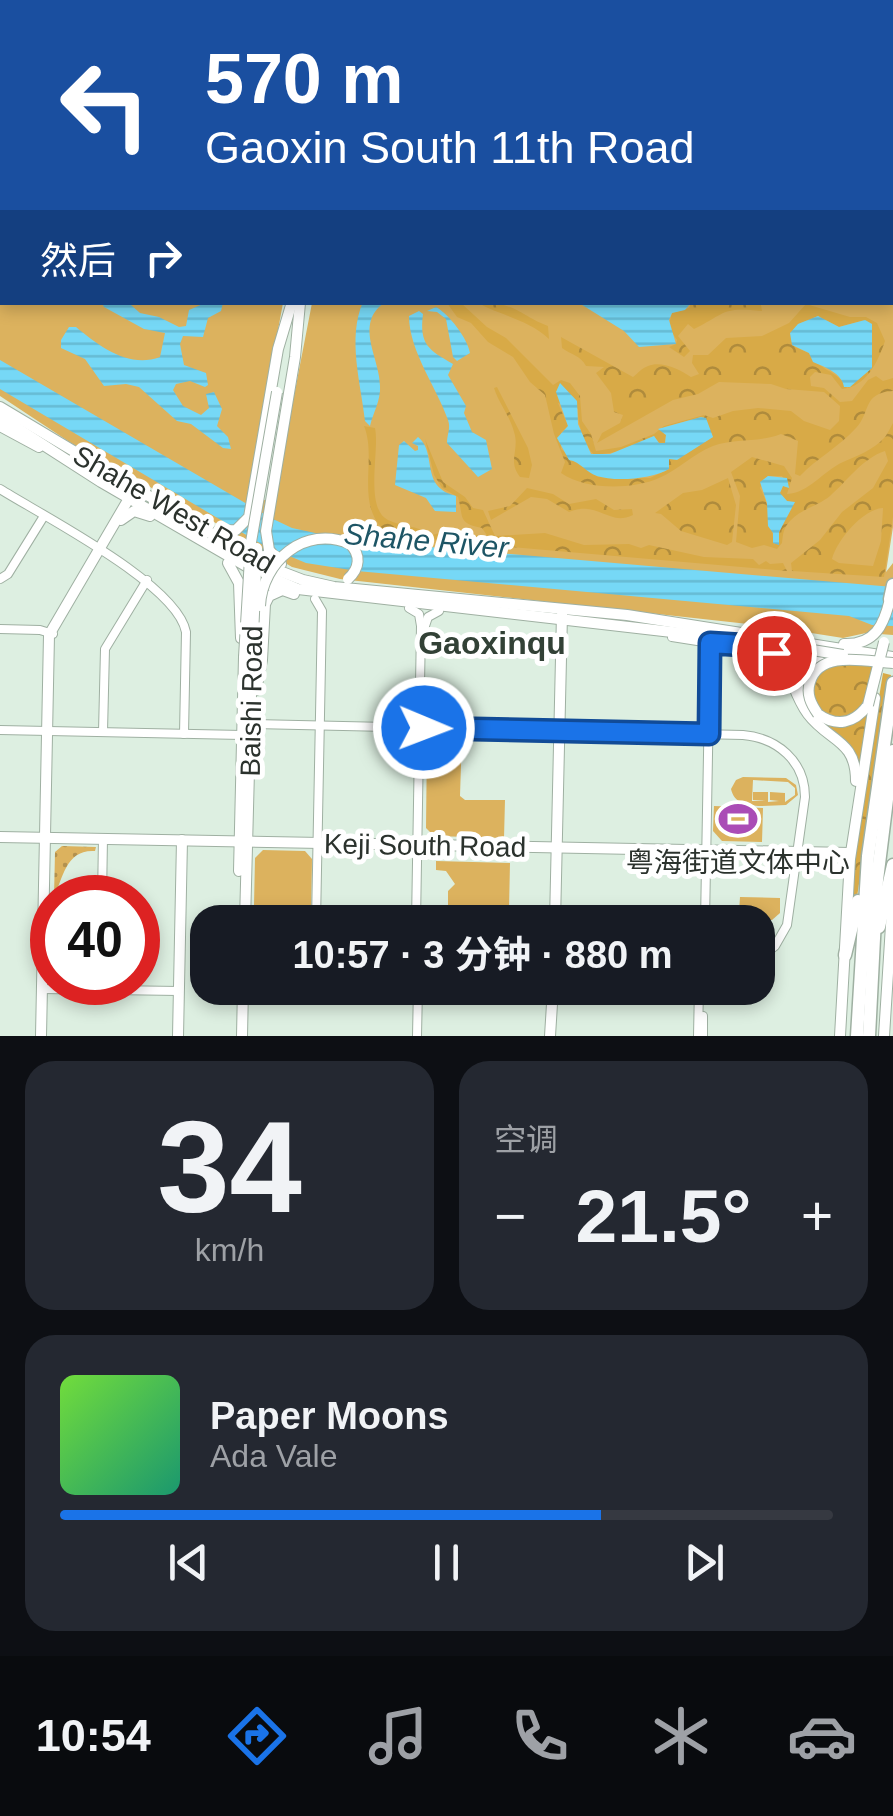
<!DOCTYPE html>
<html lang="zh">
<meta charset="utf-8">
<style>
:root{--surface:#171b24;--page:#242831;--text:#f1f3f6;--muted:#9ea1a6;--line:#363941;--accent:#1a73e8}
body{margin:0;font-family:Arial,"Noto Sans SC",sans-serif;background:var(--page);color:var(--text);height:100vh;display:flex;flex-direction:column;font-size:38px;white-space:nowrap}
*{box-sizing:border-box;margin:0}
p{font-size:32px;color:var(--muted)}
.icon{flex:none;width:55px;height:55px;fill:none;stroke:currentColor;stroke-width:2;stroke-linecap:round;stroke-linejoin:round}
.map{position:relative;height:1036px;overflow:hidden}
.drawer{display:flex;flex-direction:column;gap:25px;padding:25px;background:#0d0f14;flex:1}
.drawer>*{flex:none}
.hud{position:absolute;left:0px;top:0px;width:895px;height:305px;box-shadow:0 5px 15px #0003;background:#1a4fa0;color:#fff;overflow:hidden}
.speed{position:absolute;left:30px;top:875px;display:flex;gap:20px;font-size:50px;font-weight:700;text-align:center}
.speed>*{display:grid;place-content:center;width:130px;height:130px;border-radius:50%;background:var(--surface);box-shadow:0 5px 15px #0003;line-height:1}
.speed .limit{border:15px solid #d22;background:#fff;color:#111}
.pin{position:absolute;display:grid;place-items:center;width:85px;height:85px;color:#fff;margin:-42px;border:5px solid #fff;border-radius:50%;box-shadow:0 2px 10px #0007}
.me{position:absolute;width:110px;margin:-55px;rotate:91deg;stroke-linejoin:round;filter:drop-shadow(0 0 8px #0008)}
.turn{display:flex;align-items:center;gap:35px;height:210px;padding:0 40px;font-size:45px}
.turn .icon{width:130px;height:130px;stroke-width:2.5}
.turn b{display:block;font-size:70px;line-height:85px}
.then{display:flex;align-items:center;height:95px;padding:0 40px;background:#0003;gap:20px;font-size:38px}
.big{font-size:75px;font-weight:700;line-height:1.1}
.drawer .tile{flex:1;display:flex;flex-direction:column;justify-content:center;gap:15px;min-width:0;padding:0 35px;border-radius:30px;background:var(--page)}
.drawer .dial{align-items:center;gap:0}
.dial b{font-size:130px;line-height:1}
.song{display:flex;align-items:center;gap:30px}
.cover{width:120px;height:120px;border-radius:15px;background:linear-gradient(135deg,hsl(100 70% 55%),hsl(160 70% 35%))}
.played{height:10px;border-radius:5px;background:linear-gradient(90deg,var(--accent) 70%,var(--line) 70%)}
.keys{display:flex;justify-content:space-around;direction:ltr}
.heat{display:flex;justify-content:space-between;align-items:center;font-size:55px;direction:ltr}
.drawer .tiles{flex:1;display:grid;gap:25px;grid-template-columns:1fr 1fr}
.tile:last-child{grid-column:span 2}
.trip{position:absolute;left:190px;top:905px;width:585px;height:100px;border-radius:30px;background:var(--surface);box-shadow:0 5px 15px #0003;font-weight:700;line-height:100px;text-align:center}
.dock{display:flex;height:160px;justify-content:space-around;align-items:center;background:#090b0e;color:var(--muted)}
.dock .icon{width:70px;height:70px}
.dock .selected{color:var(--accent)}
.dock b{font-size:45px;color:var(--text)}
.map>svg:first-child{display:block}
.green{fill:#dcb25e;fill-rule:evenodd}
.forest{fill:url(#forest-crowns);fill-rule:evenodd}
.garden{fill:url(#garden-dots)}
.water{fill:url(#water-rules)}
.lines{fill:none;stroke-linecap:round;stroke-linejoin:round}
.minor-casing{stroke:#9fb0a2;stroke-width:10}
.major-casing{stroke:#9fb0a2;stroke-width:12}
.highway-casing{stroke:#9fb0a2;stroke-width:15}
.minor{stroke:#fff;stroke-width:8}
.major{stroke:#fff;stroke-width:10}
.highway{stroke:#fff;stroke-width:12}
.major-bridge-casing{stroke:#9fb0a2;stroke-width:12;stroke-linecap:butt}
.major-bridge{stroke:#fff;stroke-width:10}
.route-casing{stroke:#114b97;stroke-width:25}
.route{stroke:#1a73e8;stroke-width:18}
.labels{text-anchor:middle;stroke-width:10;stroke-linejoin:round;paint-order:stroke}
.street-label{font-size:28px;fill:#2b322d;stroke:#fff}
.poi-label{font-size:28px;fill:#2b322d;stroke:#fff}
.water-label{font-size:30px;font-style:italic;fill:#1d5565;stroke:#fff}
.quarter-label{font-size:32px;font-weight:bold;fill:#324136;stroke:#fff}
</style>
<div class="map">
<svg width="893" height="1036" viewBox="0 0 893 1036">
<defs>
<pattern id="forest-crowns" width="20" height="18" patternUnits="userSpaceOnUse" patternTransform="scale(2.5)"><rect width="20" height="18" fill="#d8aa47"/><path d="M2 6a3 3 0 1 1 6 0M12 15a3 3 0 1 1 6 0" fill="none" stroke="#af8b3c"/></pattern>
<pattern id="garden-dots" width="8" height="8" patternUnits="userSpaceOnUse" patternTransform="scale(2.5)"><rect width="8" height="8" fill="#dcb25e"/><path d="M2 2h.1M6 6h.1" fill="none" stroke="#b3914e" stroke-width="1.8" stroke-linecap="round"/></pattern>
<pattern id="water-rules" width="6" height="5" patternUnits="userSpaceOnUse" patternTransform="scale(2.5)"><rect width="6" height="5" fill="#76d8f6"/><path d="M0 2.5h6" fill="none" stroke="#66bad3"/></pattern>
</defs>
<rect width="100%" height="100%" fill="#ddefe1"/>
<g class="green">
<path d="M0 118 2 302 283 303 248 492 273 504 312 303 892 302 893 183V527L886 572 893 563V635L866 633 843 638 767 626 340 579 292 567 226 528 172 502 118 465 115 468 71 443 0 396Z"/>
<path d="M433 734 462 735 460 796 465 800H505L504 838 434 836 426 828 427 740Z"/>
<path d="M743 777 786 778 796 785 798 795 786 805C766 805 736 812 731 789L736 780ZM753 780 788 782 795 788V795L785 802V793L770 792V800L779 801 768 802V792H753V800L766 801H752Z"/>
<path d="M714 806 763 808 762 842 722 841 713 831Z"/>
<path d="M263 850 305 851 312 859 311 922H280V909H258L254 905 255 858Z"/>
<path d="M436 861 510 863 509 910 448 909V891L455 884 446 871 436 870Z"/>
<path d="M740 897 780 898V913L772 920H746L739 912Z"/>
</g>
<g class="forest">
<path d="M730 302 761 305 762 311C721 307 728 312 694 329L688 324 678 336 690 351 684 357 669 347 676 344 677 340 668 327 672 313 689 308 691 303Z"/>
<path d="M447 303H461L487 327 506 338 553 385 561 380 570 383 580 396 582 421 591 434 596 451 621 447 654 434 664 426 704 415 713 418 733 411 758 408 791 411 804 421 830 430 839 421 840 406 824 392 786 389 771 384 719 382 698 394 673 400 597 443 602 433 620 423 623 415 614 412 611 393 596 373 604 367 586 366C580 355 571 355 562 348L561 337 633 377C638 373 642 368 648 366 661 360 681 370 691 377L699 374 692 363 693 355H708L726 338 762 336 789 323 806 304 850 317H866L877 323 885 341C878 362 866 387 842 389L831 375 815 372 810 377 811 386 824 388 840 402 852 401 868 380 876 376 883 381 893 378V391C862 393 871 412 856 428 839 447 817 458 800 476L795 474 798 441 781 434C758 443 735 438 713 446 693 454 678 470 659 478 632 490 585 490 561 473L565 462 554 434 545 395 530 382 513 357 488 342 471 323 457 317ZM818 316 839 327 865 320 872 324V368L847 388C839 371 816 369 809 353L795 347 798 324ZM558 403 578 409C577 422 585 449 595 455L617 452 654 436 659 443H665L666 435 662 431 664 427 701 417 713 437 677 459H668L669 469 650 478 598 477 561 449V433L568 426Z"/>
<path d="M478 303C517 302 517 314 548 326L549 339C529 320 502 316 478 303Z"/>
<path d="M497 387 528 448 532 465 529 478 520 477C507 461 520 450 514 432 510 416 499 404 494 388Z"/>
<path d="M893 423V517L884 577 792 571 791 563 820 540 842 512 873 488 888 461 885 451C863 458 847 481 830 496 818 506 801 509 790 521 783 528 783 535 782 543L777 549 764 545 752 548 736 542 740 496 731 472 752 457 784 466 792 478 787 494C809 493 823 471 843 462 856 456 874 450 885 437 888 433 890 428 893 423ZM768 476H782L789 487 783 486 780 493 787 501 792 502 774 545C772 528 769 503 760 488ZM883 508 881 541 873 566 839 563 832 559C837 540 863 509 883 508Z"/>
<path d="M364 426 375 428C380 450 364 508 388 520 403 527 417 525 432 535L447 531 488 537 482 528C457 523 464 518 458 497L442 488 434 475 425 439 443 482 465 497 473 508 483 510 495 536 545 533 584 545 629 544 641 548 649 545 704 557 753 559 759 565 766 561 770 564 783 563 787 571 373 535 382 528C356 501 377 458 364 426Z"/>
<path d="M728 478 736 505 732 542 727 545 681 531 661 514 655 513 683 493 702 490Z"/>
<path d="M527 488 553 494 569 504 596 499 614 510 632 509 633 515C608 527 599 500 569 512L547 499 531 497 491 520 488 511 510 506Z"/>
<path d="M851 663 874 667C868 694 869 707 841 719L822 713 812 697 814 679 826 666Z"/>
<path d="M883 673 891 675 857 897 849 926 856 837Z"/>
<path d="M872 702 861 772 854 752 819 719 839 726Z"/>
</g>
<path class="garden" d="M62 846 96 847 95 851C66 849 63 878 54 897L55 852Z"/>
<g class="water">
<path d="M363 302 384 303C354 324 380 358 380 386 381 400 373 413 370 426L365 421C361 384 347 338 363 302Z"/>
<path d="M634 302 637 305 691 303 685 310 672 313 669 320 676 344 639 347 624 331 579 303Z"/>
<path d="M102 303 131 305 140 313 159 317 179 327 186 326 189 310 205 303H223L221 311 208 318 203 337 183 336 180 344 184 365 206 373 208 385 205 387 190 381 176 384 173 390 183 406 201 415 209 408 206 394 214 392 222 409 217 426 228 437 231 449 223 448 191 424 177 421 139 387 126 384 104 386 85 359 61 348V340L69 327H76C99 346 129 369 160 357L165 333 144 329 104 307Z"/>
<path d="M436 307C449 314 468 339 470 353L457 361 453 357 446 319 437 312 427 311Z"/>
<path d="M419 311 423 314C419 345 429 350 453 364L448 375 466 406 464 413 472 432 486 440 492 469 478 477 447 443C447 434 451 428 448 420 437 388 409 351 409 316Z"/>
<path d="M818 316 839 327 865 320 872 324V368L850 387H844C842 373 825 367 813 362L809 353 792 345 790 333 798 324Z"/>
<path d="M0 360 271 518 292 528 348 540 893 587V626L872 625 849 616 357 571 306 563 263 545 0 389Z"/>
<path d="M560 383 577 401 578 424 591 454H610L654 436 659 443H665L666 435 658 429 701 417 706 418 713 437 677 460 669 459V469C653 479 615 482 597 476 585 472 581 462 569 460L557 438 568 426 556 392Z"/>
<path d="M418 437C434 449 425 477 441 489 445 493 451 494 456 496V512L435 511 426 498 395 485 399 445 404 441 415 451 418 450V446L412 443Z"/>
<path d="M768 476 787 478 789 488 783 486 780 493 787 501 795 502 779 532V545L773 543V533L768 526 767 503 760 482Z"/>
</g>
<g class="lines">
<g class="minor-casing">
<g id="minor">
<path d="M134 2V0"/>
<path d="M535 2V0"/>
<path d="M690 2V0"/>
<path d="M698 2V0"/>
<path d="M0 489C43 516 177 584 186 632L184 734"/>
<path d="M0 579 8 574 44 516"/>
<path d="M315 599 322 611 316 922"/>
<path d="M409 608 419 614 421 626 416 922"/>
<path d="M0 629 40 630 53 634"/>
<path d="M424 629 428 617 439 611"/>
<path d="M672 637 710 643 705 922"/>
<path d="M251 724 743 735C777 738 805 761 805 797L787 925 775 946 758 959"/>
<path d="M0 730 242 735"/>
<path d="M103 732 105 649 147 580"/>
<path d="M102 898 103 838"/>
<path d="M42 989 179 991"/>
<path d="M417 1036 418 988"/>
<path d="M698 1036 699 988"/>
<path d="M703 1036V1016"/>
</g>
</g>
<g class="major-casing">
<g id="major">
<path d="M371 2 372 0"/>
<path d="M379 2 380 0"/>
<path d="M0 102H2"/>
<path d="M892 106H893"/>
<path d="M0 109 2 110"/>
<path d="M892 169H893"/>
<path d="M892 179H893"/>
<path d="M0 407 264 565 303 580 334 587 627 615 893 657"/>
<path d="M0 417 101 482 251 569 298 589 759 642"/>
<path d="M0 426 39 447"/>
<path d="M121 520 134 511 150 516"/>
<path d="M218 531 236 530 249 517 278 349 292 302"/>
<path d="M228 563 239 583 241 638"/>
<path d="M281 564 269 550 266 531 295 357 300 303"/>
<path d="M258 581 294 594"/>
<path d="M751 644C795 655 786 684 808 714 829 742 856 739 856 781"/>
<path d="M844 644C875 645 884 625 890 599"/>
<path d="M256 690 262 660 265 604 269 596 280 591"/>
<path d="M805 701C801 676 809 661 834 654"/>
<path d="M818 714C836 727 854 724 868 705"/>
<path d="M0 837 850 853"/>
<path d="M239 871 244 657"/>
<path d="M245 922 252 657"/>
<path d="M555 922 562 614"/>
<path d="M41 1036 49 635 131 495"/>
<path d="M178 1036 182 840"/>
<path d="M242 1036 243 988"/>
<path d="M550 1036 553 988"/>
<path d="M840 1036 850 859 875 698"/>
<path d="M884 1036 893 894"/>
</g>
</g>
<g class="highway-casing">
<g id="highway">
<path d="M890 599 893 585"/>
<path d="M879 927 893 865"/>
<path d="M845 955 858 901"/>
<path d="M857 1036 868 856 893 683"/>
<path d="M869 1036 877 880 893 751"/>
</g>
</g>
<use href="#minor" class="minor"/>
<use href="#major" class="major"/>
<use href="#highway" class="highway"/>
<g class="major-bridge-casing">
<g id="major-bridge">
<path d="M260 606C262 562 305 524 350 544 361 555 360 568 348 579"/>
<path d="M794 647 843 655"/>
<path d="M244 657 251 542 277 392"/>
<path d="M252 657 257 548"/>
<path d="M868 705 884 642"/>
<path d="M818 714C811 704 806 694 810 682 820 649 867 662 893 663"/>
</g>
</g>
<use href="#major-bridge" class="major-bridge"/>
</g>
<g class="lines">
<g class="route-casing">
<path id="route" d="M424 728 709 734 710 643 758 646 774 653"/>
</g>
<use href="#route" class="route"/>
</g>
<defs>
<g id="stadium-bare" transform="scale(3)"><path d="M0-5a6.5 5 0 1 0 0 10a6.5 5 0 1 0 0-10ZM-3.5-1.8h7v3.6h-7Z" fill="#aa4cb6" stroke="#fff" stroke-width="2.5" paint-order="stroke"/></g>
</defs>
<g fill-rule="evenodd">
<use href="#stadium-bare" x="738" y="819"/>
</g>
<g class="labels">
<g class="street-label">
<text transform="translate(174 509) rotate(30)" y="10">Shahe West Road</text>
<text transform="translate(251 701) rotate(-89)" y="10">Baishi Road</text>
<text transform="translate(425 845) rotate(1)" y="10">Keji South Road</text>
</g>
<g class="poi-label">
<text x="738" y="872">粤海街道文体中心</text>
</g>
<g class="water-label">
<text transform="translate(426 541) rotate(5)" y="10">Shahe River</text>
</g>
<g class="quarter-label">
<text x="492" y="654">Gaoxinqu</text>
</g>
</g>
</svg>
<div class="speed"><div class="limit">40</div></div>
<div class="pin" style="left:774px;top:653px;background:#d93025"><svg class="icon" aria-label="arrive" viewBox="0 0 24 24"><path d="M6 21V4h12l-3 4 3 4H6"/></svg></div>
<svg class="me" style="left:424px;top:728px" viewBox="-20 -20 40 40"><circle r="17" fill="#1a73e8" stroke="#fff" stroke-width="3"/><path d="M0-11L8 9 0 5-8 9z" fill="#fff"/></svg>
<div class="trip">10:57 · 3 分钟 · 880 m</div>
<div class="hud">
<div class="turn"><svg class="icon" aria-label="left" viewBox="0 0 24 24"><path d="M17 20v-9H6M10 6l-5 5 5 5"/></svg><div><b>570 m</b>Gaoxin South 11th Road</div></div>
<div class="then">然后<svg class="icon" aria-label="right" viewBox="0 0 24 24"><path d="M7 20v-9h11M14 6l5 5-5 5"/></svg></div>
</div>
</div>
<section class="drawer">
<div class="tiles">
<div class="tile dial"><b>34</b><p>km/h</p></div>
<div class="tile"><p>空调</p>
<div class="heat"><a>−</a><b class="big">21.5°</b><a>+</a></div>
</div>
<div class="tile">
<div class="song"><i class="cover"></i><div><b>Paper Moons</b><p>Ada Vale</p></div></div>
<div class="played"></div>
<div class="keys"><svg class="icon" aria-label="previous" viewBox="0 0 24 24"><path d="M18 5L8 12l10 7zM5 5v14"/></svg><svg class="icon" aria-label="pause" viewBox="0 0 24 24"><path d="M8 5v14M16 5v14"/></svg><svg class="icon" aria-label="next" viewBox="0 0 24 24"><path d="M6 5l10 7-10 7zM19 5v14"/></svg></div>
</div>
</div>
</section>
<nav class="dock">
<b>10:54</b>
<svg class="icon selected" aria-label="directions" viewBox="0 0 24 24"><path d="M12 3l9 9-9 9-9-9zM9 14v-3h6M13 9l2 2-2 2"/></svg>
<svg class="icon" aria-label="music" viewBox="0 0 24 24"><path d="M9 18V5l10-2v13"/><circle cx="6" cy="18" r="3"/><circle cx="16" cy="16" r="3"/></svg>
<svg class="icon" aria-label="phone" viewBox="0 0 24 24"><path d="M5 4h4l2 5-3 2q2 4 5 5l2-3 5 2v4C11 20 4 13 5 4z"/></svg>
<svg class="icon" aria-label="climate" viewBox="0 0 24 24"><path d="M12 3v18M4 7l16 10M4 17L20 7"/></svg>
<svg class="icon" aria-label="car" viewBox="0 0 24 24"><path d="M5 17H2v-5l4-1 3-4h7l3 4 3 1v5h-3M9 17h6M6 11h13"/><circle cx="7" cy="17" r="2"/><circle cx="17" cy="17" r="2"/></svg>
</nav>
